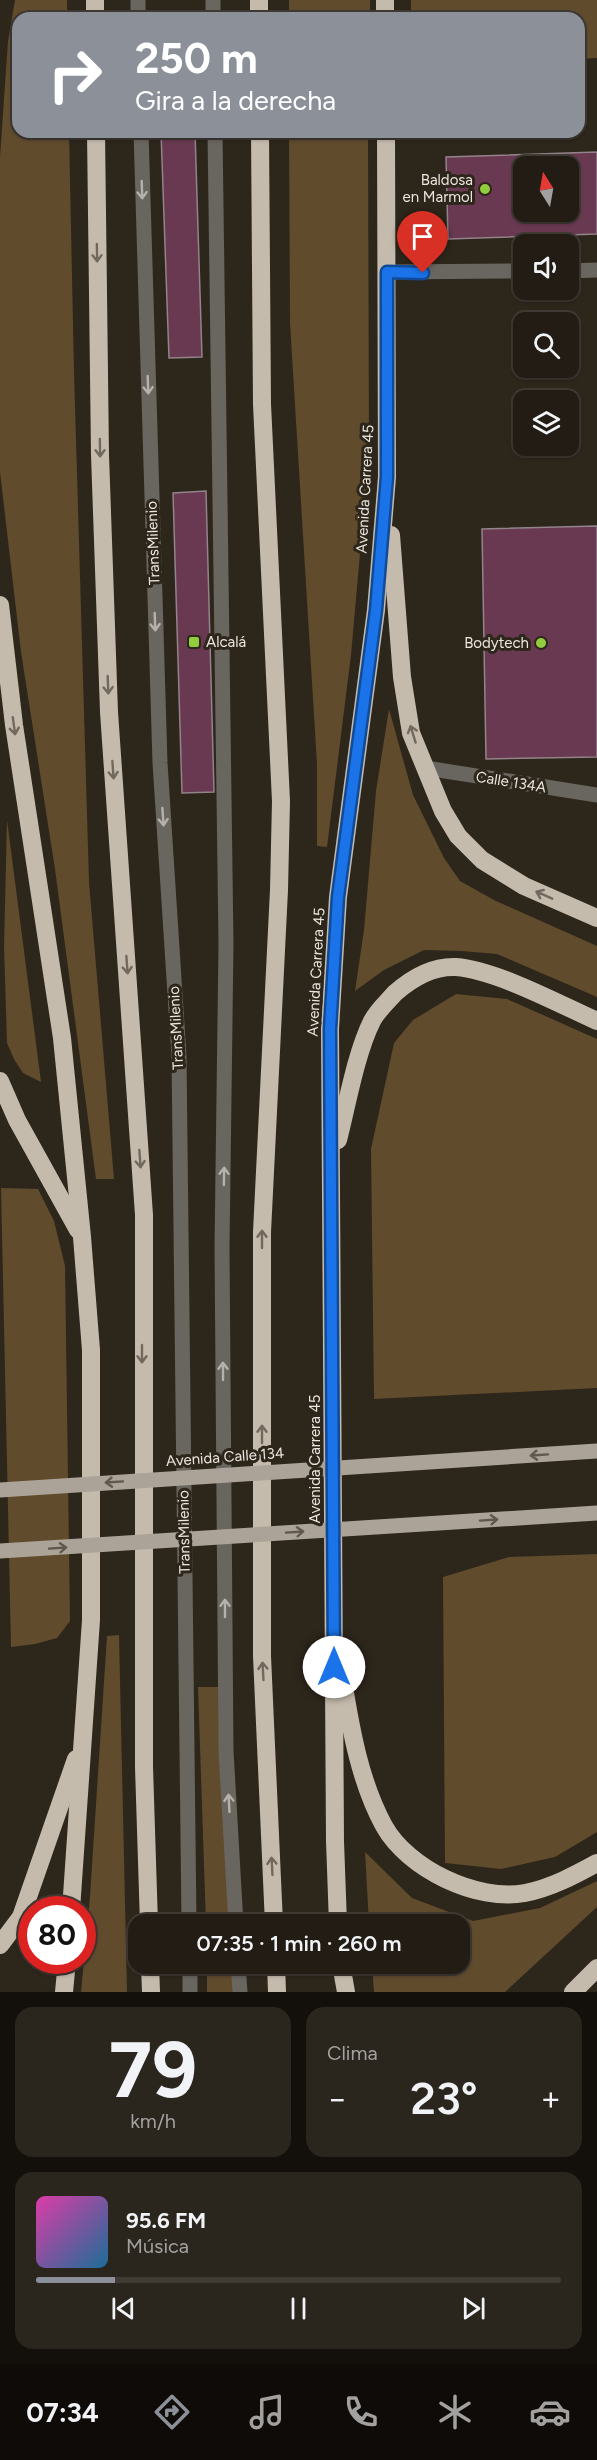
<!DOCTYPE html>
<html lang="es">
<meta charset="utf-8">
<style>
:root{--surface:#221c14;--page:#2a251d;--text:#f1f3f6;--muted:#a2a1a0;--line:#3f3a34;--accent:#8c9099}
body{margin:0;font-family:Figtree,sans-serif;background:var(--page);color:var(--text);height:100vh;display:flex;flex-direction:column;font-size:22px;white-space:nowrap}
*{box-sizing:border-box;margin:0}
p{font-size:20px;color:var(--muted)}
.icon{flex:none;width:33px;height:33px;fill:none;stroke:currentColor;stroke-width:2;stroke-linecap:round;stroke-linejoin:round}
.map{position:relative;height:1992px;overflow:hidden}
.panel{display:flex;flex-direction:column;gap:15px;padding:15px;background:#130f0b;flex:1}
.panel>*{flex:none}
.guide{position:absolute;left:12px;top:12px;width:573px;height:126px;border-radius:18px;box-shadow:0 2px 4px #0004,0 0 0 2px var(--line);background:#8c9099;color:#fff;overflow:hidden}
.needle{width:39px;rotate:349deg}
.controls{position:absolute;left:513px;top:156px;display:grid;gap:12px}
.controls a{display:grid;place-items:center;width:66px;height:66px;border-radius:12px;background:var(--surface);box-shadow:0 2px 4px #0004,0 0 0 2px var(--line);font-size:30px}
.speed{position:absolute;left:18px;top:1896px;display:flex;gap:12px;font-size:30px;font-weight:700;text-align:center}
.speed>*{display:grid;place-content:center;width:78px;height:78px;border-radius:50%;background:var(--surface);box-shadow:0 2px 4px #0004,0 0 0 2px var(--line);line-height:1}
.speed .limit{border:9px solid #d22;background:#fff;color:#111}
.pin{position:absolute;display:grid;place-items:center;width:51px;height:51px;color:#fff;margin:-62px -26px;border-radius:50% 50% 50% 0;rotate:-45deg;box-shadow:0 0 6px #0007}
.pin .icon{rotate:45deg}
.me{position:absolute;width:66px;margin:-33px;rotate:0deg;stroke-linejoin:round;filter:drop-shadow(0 0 4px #0008)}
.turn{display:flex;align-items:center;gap:21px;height:126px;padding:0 24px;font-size:27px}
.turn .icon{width:78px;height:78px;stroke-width:2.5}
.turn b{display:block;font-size:42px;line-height:51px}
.big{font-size:45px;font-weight:600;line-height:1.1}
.panel .tile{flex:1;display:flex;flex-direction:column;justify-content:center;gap:9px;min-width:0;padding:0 21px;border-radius:18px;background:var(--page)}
.panel .dial{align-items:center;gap:0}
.dial b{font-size:78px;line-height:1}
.song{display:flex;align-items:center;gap:18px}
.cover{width:72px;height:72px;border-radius:9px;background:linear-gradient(135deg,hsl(320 70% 55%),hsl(200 70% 35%))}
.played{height:6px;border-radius:3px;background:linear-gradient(90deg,var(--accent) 15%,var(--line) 15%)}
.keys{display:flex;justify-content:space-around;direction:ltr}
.heat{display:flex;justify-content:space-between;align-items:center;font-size:33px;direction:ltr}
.panel .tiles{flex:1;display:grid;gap:15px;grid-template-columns:1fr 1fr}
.tile:last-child{grid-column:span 2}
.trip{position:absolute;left:128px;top:1914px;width:342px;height:60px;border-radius:18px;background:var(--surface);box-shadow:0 2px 4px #0004,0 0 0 2px var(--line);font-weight:600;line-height:60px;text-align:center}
.tab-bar{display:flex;height:96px;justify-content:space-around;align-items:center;background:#0e0b08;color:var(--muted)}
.tab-bar .icon{width:42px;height:42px}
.tab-bar .selected{color:var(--accent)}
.tab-bar b{font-size:27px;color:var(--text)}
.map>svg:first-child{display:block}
.green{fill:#604b2d}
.building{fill:#693951;stroke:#93838a;stroke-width:1.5;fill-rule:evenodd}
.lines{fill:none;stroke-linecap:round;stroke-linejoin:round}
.minor{stroke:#69655f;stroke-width:15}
.highway{stroke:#c5bbad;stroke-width:18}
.major-bridge{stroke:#aba397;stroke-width:15}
.oneway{stroke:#b6b2ab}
.oneway2{stroke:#71695d}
.oneway3{stroke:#5f584d}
.route-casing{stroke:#114b97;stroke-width:15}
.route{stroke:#1a73e8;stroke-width:10}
.poi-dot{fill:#92cd3f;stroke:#2d261b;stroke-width:2}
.labels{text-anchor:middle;stroke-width:6;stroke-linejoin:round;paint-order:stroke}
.poi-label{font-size:15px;fill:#eae5de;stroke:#2d261b;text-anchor:end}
.street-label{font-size:15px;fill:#eae5de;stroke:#2d261b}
</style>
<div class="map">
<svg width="597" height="1992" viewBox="0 0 597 1992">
<rect width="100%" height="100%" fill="#2d261b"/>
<g class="green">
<path d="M15 0H67V18H18V132H69L74 372 89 882 114 1179H96L55 869 21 652 0 472V157L8 41Z"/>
<rect x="289" y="0" width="81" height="18"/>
<path d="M411 0H597V58L579 59V18H411Z"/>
<path d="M289 132H368L369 452 351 655 327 847 317 846V764L290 323Z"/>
<path d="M389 709 413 795 444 858 460 881 494 900 597 946V997L497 954 462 951 424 950 384 970 355 991 364 930 376 791Z"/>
<path d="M7 820 41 1082 23 1073 14 1059 7 1043 4 947Z"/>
<path d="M456 994 507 999 597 1039V1388L374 1399 371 1149 394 1043 413 1020Z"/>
<path d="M1 1188 38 1189 54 1221 65 1266 70 1621 57 1638 35 1644 11 1647Z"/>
<path d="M597 1554V1832L555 1857 501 1869 445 1863 443 1577 509 1557Z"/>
<path d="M119 1635 127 1992H81L90 1896 107 1636Z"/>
<path d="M198 1687H218L229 1924H206Z"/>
<path d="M365 1852 412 1898 473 1921 540 1908 597 1881V1907L505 1992H374L372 1964H459V1924H369Z"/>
<path d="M207 1964H231L233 1992H207Z"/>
</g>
<g class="building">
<path d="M161 132H195L202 357 169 358Z"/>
<path d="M597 152V234L448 239 446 157ZM524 166H568V212H524Z"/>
<path d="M206 491 214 792 182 793 173 493Z"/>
<path d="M597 526V757L486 759 482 529Z"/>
</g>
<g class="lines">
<g class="minor">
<path d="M138 0V18"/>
<path d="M213 0V18"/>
<path d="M141 132 160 763 179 1056 189 1924"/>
<path d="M215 132 226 944 222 1248 226 1751 236 1924"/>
<path d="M568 271 597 270"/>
<path d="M387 272 524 271"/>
<path d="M426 768 597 795"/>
<path d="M190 1964V1992"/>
<path d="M238 1964 240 1992"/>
</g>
<g class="highway">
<path d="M95 0V18"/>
<path d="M259 0V18"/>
<path d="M385 0V18"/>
<path d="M96 132 100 455 109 712 144 1215V1767L149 1924"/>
<path d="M260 132 262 404 281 801 279 890 262 1232V1656L274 1924"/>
<path d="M391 535 402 677 411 733 443 811 458 836 482 860 524 886 597 918"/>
<path d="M0 605 14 725 62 1038 82 1237 91 1350V1620L71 1910"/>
<path d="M0 1081 17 1120 78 1230"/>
<path d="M338 1140C347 1105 356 1053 372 1021 377 1011 387 1002 395 993 412 978 433 966 456 967 496 970 559 1004 597 1021"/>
<path d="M343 1681C351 1730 360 1782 384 1826 408 1869 477 1902 525 1893 551 1888 575 1875 597 1863"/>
<path d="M338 1924 335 1841 330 1029 338 897 376 610 387 477 386 132"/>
<path d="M0 1945 21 1917 76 1759"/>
<path d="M150 1964 151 1992"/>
<path d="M276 1964 277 1992"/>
<path d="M341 1964 346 1992"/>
<path d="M64 1992 67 1960"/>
<path d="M573 1992 597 1968"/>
</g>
<g class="major-bridge">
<path d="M0 1490 597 1451"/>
<path d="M0 1551 597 1513"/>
</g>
</g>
<defs><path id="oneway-shaft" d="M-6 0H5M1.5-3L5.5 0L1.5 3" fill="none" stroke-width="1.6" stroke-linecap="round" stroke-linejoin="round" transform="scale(1.5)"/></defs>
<g class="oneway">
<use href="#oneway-shaft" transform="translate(142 190) rotate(88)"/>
<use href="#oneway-shaft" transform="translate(148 385) rotate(88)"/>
<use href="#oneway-shaft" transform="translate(155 622) rotate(88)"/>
<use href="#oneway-shaft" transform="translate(163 817) rotate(86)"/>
<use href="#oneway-shaft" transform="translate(224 1176) rotate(-89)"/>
<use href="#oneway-shaft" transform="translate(223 1371) rotate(-90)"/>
<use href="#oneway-shaft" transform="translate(225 1608) rotate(-90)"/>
<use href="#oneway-shaft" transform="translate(229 1803) rotate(-93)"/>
</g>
<g class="oneway2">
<use href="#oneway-shaft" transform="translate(97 253) rotate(89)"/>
<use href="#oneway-shaft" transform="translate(100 448) rotate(89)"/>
<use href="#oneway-shaft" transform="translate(108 685) rotate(88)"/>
<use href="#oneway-shaft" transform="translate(14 726) rotate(82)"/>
<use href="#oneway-shaft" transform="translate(413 734) rotate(-107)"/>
<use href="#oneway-shaft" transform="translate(113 770) rotate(86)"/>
<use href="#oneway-shaft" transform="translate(544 895) rotate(-156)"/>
<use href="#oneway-shaft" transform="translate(127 965) rotate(86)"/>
<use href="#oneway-shaft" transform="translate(140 1159) rotate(86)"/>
<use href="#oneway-shaft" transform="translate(262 1239) rotate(-90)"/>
<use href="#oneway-shaft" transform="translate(142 1354) rotate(90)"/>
<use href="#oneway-shaft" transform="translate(262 1434) rotate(-90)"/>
<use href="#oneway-shaft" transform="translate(263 1671) rotate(-93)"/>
<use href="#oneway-shaft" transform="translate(272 1866) rotate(-93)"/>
</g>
<g class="oneway3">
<use href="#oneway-shaft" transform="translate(539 1455) rotate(176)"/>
<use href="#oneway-shaft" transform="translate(114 1482) rotate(176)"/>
<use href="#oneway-shaft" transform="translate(489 1520) rotate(-4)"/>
<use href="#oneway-shaft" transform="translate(295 1532) rotate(-4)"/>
<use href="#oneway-shaft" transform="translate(58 1548) rotate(-4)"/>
</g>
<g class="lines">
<g class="route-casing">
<path id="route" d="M334 1667 330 1029 338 897 376 610 387 477V272L423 273"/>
</g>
<use href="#route" class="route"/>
</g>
<g class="poi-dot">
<circle cx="485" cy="189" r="6"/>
<rect x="188" y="636" width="12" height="12" rx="3"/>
<circle cx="541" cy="643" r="6"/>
</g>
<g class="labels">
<g class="poi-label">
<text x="473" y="185">Baldosa<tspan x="473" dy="17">en Marmol</tspan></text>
<text x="206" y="647" text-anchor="start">Alcalá</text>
<text x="529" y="648">Bodytech</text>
</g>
<g class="street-label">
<text transform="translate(365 489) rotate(-87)" y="5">Avenida Carrera 45</text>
<text transform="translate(153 543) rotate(-92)" y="5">TransMilenio</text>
<text transform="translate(511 782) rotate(9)" y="5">Calle 134A</text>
<text transform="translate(316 972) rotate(-87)" y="5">Avenida Carrera 45</text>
<text transform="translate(176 1028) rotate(-93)" y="5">TransMilenio</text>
<text transform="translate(225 1457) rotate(-4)" y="5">Avenida Calle 134</text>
<text transform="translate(315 1459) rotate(-90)" y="5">Avenida Carrera 45</text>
<text transform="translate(184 1532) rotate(-91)" y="5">TransMilenio</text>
</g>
</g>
</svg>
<div class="controls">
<a><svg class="needle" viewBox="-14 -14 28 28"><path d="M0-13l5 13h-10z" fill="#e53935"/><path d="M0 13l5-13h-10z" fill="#a2a1a0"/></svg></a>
<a><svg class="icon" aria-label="sound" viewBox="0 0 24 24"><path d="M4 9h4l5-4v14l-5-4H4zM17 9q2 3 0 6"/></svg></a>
<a><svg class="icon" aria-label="search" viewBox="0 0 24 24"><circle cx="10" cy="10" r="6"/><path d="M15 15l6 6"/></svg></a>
<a><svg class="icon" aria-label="layers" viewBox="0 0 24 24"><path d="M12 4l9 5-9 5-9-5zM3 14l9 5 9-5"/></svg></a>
</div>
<div class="speed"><div class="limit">80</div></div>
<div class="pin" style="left:423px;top:273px;background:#d93025"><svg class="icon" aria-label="arrive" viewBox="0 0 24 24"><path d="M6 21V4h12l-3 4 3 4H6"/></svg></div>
<svg class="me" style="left:334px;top:1667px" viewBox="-20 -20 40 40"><circle r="19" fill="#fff"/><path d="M0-13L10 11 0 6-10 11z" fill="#1a73e8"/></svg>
<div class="trip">07:35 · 1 min · 260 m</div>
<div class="guide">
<div class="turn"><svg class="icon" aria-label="right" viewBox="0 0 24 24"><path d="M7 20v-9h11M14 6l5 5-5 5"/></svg><div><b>250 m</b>Gira a la derecha</div></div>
</div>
</div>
<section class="panel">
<div class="tiles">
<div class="tile dial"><b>79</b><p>km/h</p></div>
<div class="tile"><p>Clima</p>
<div class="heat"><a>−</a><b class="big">23°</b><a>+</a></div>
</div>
<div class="tile">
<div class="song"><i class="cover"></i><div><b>95.6 FM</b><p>Música</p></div></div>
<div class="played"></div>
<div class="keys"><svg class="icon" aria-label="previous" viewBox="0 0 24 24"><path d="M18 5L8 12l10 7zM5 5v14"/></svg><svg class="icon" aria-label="pause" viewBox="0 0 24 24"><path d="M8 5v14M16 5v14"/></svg><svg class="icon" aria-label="next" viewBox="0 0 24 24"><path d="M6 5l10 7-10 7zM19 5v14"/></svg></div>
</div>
</div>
</section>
<nav class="tab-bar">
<b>07:34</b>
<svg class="icon selected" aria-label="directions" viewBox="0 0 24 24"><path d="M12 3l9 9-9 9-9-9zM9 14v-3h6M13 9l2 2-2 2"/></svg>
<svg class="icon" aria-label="music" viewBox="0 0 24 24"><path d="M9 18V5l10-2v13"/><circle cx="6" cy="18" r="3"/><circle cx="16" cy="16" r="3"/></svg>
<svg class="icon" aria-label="phone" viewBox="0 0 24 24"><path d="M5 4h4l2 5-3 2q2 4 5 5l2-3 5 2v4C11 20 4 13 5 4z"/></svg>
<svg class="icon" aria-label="climate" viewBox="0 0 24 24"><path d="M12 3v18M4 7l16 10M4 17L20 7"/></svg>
<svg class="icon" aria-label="car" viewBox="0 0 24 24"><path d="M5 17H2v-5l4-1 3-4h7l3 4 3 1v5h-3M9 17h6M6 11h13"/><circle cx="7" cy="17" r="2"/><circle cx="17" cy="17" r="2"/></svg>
</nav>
